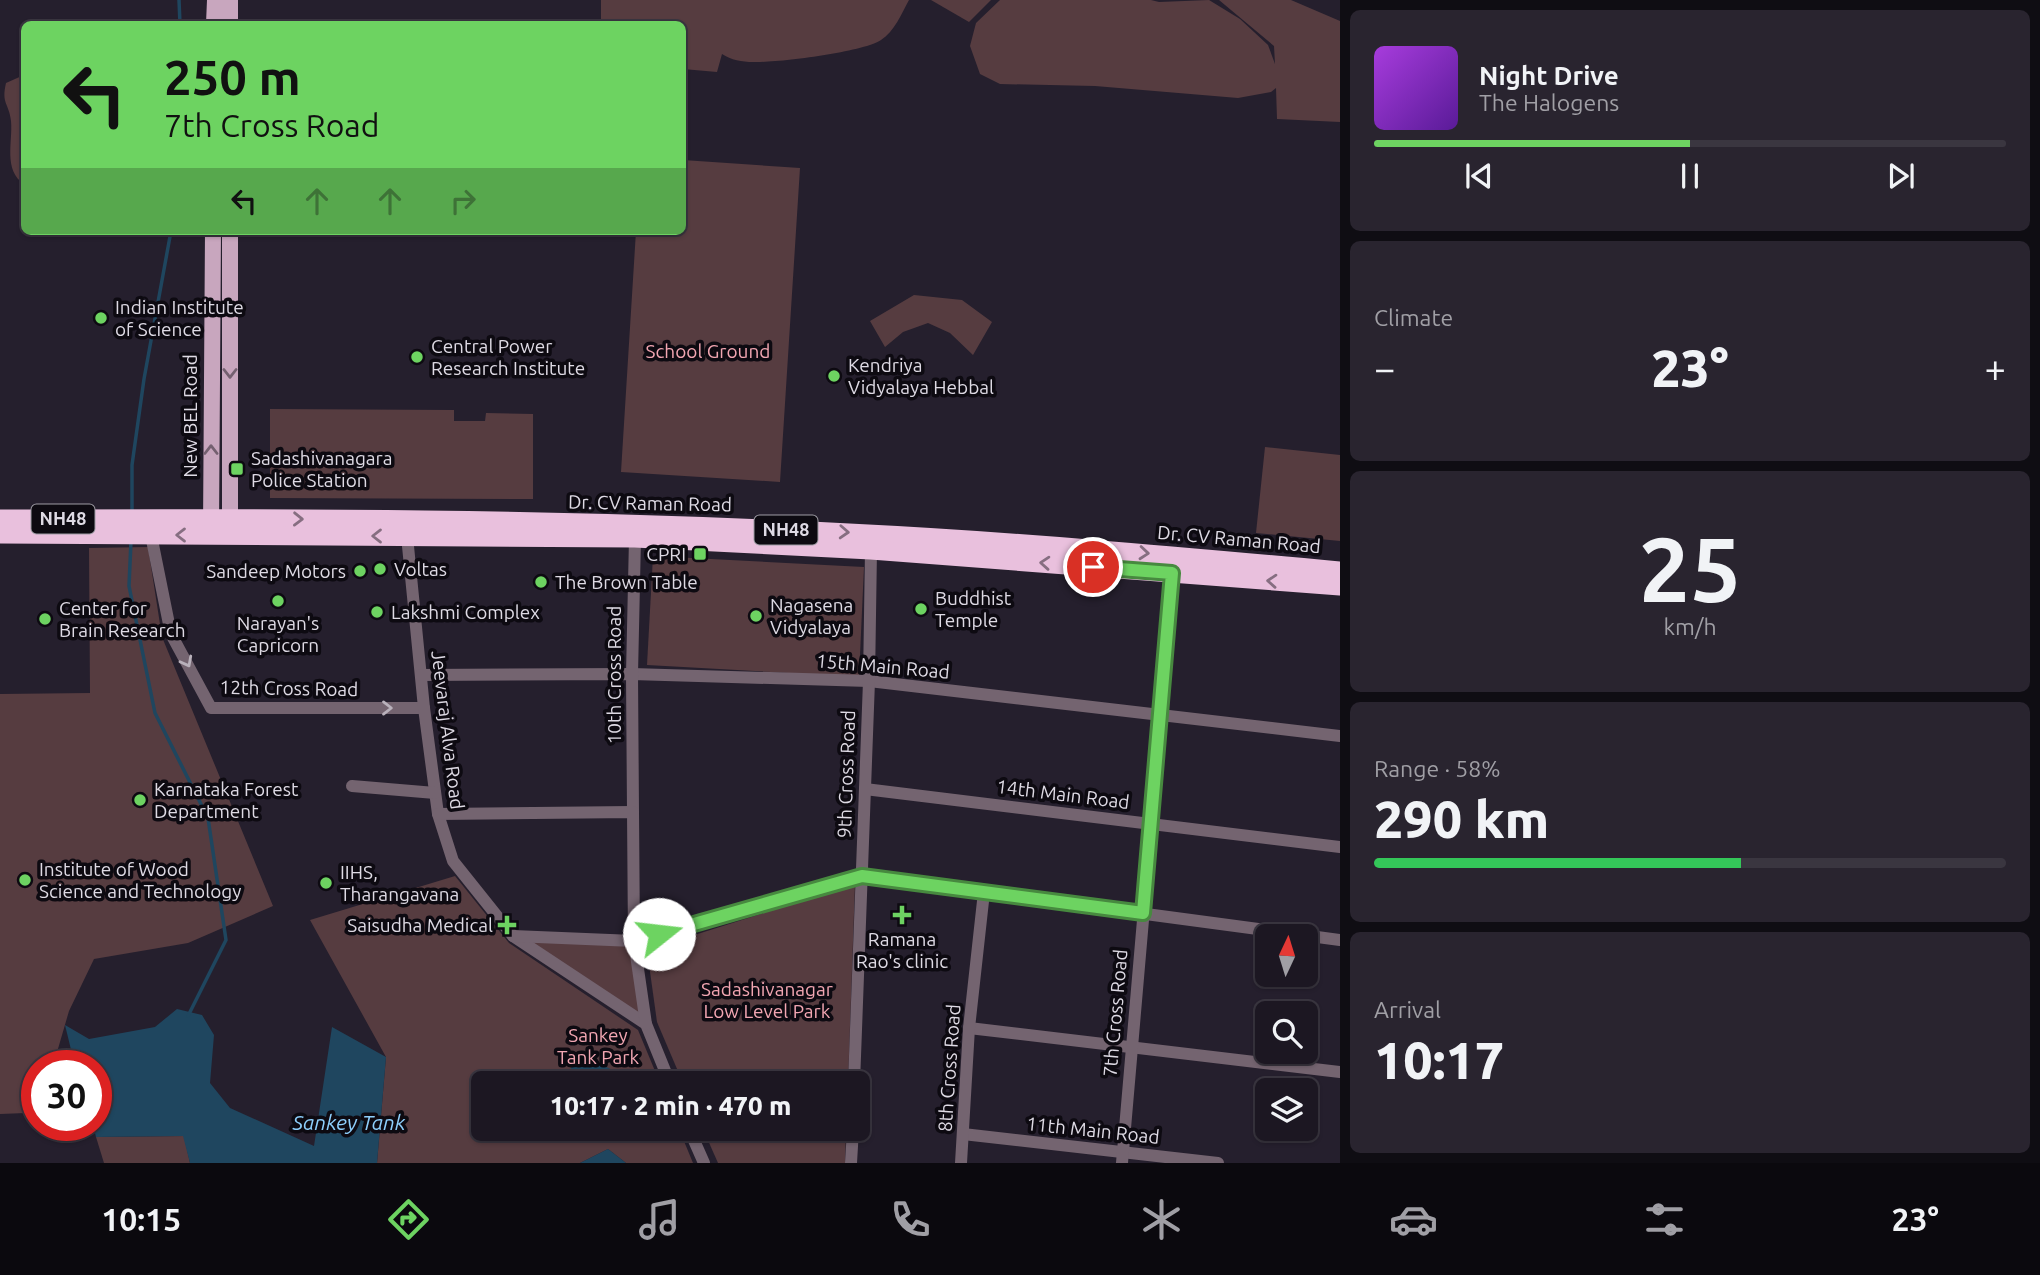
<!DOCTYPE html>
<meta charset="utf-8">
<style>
:root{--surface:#1c1722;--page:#29242f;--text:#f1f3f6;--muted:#a09fa5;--line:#3a3640;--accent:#6dd361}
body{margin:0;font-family:Ubuntu,sans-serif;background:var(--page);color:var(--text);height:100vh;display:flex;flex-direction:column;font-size:26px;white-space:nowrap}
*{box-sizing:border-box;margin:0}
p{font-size:23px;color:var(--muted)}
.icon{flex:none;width:38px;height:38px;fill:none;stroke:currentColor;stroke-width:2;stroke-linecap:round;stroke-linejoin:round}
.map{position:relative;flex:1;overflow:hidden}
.drawer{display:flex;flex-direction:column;gap:10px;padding:10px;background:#0f0d13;width:700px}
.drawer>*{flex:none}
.guide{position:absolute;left:21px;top:21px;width:665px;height:214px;border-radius:10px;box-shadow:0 2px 5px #0004,0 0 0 2px var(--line);background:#6dd361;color:#111;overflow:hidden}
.needle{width:46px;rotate:4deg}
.tools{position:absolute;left:1255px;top:924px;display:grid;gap:14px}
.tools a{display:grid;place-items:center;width:63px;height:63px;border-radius:10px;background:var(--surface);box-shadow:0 2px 5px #0004,0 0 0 2px var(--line);font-size:35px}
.speed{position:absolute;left:21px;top:1050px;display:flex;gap:14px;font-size:35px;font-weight:700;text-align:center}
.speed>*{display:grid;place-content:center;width:91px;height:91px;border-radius:50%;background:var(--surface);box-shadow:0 2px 5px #0004,0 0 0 2px var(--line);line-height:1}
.speed .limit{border:10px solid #d22;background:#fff;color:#111}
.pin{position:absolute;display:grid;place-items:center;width:60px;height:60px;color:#fff;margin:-30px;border:4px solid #fff;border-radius:50%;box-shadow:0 2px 7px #0007}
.me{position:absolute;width:77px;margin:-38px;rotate:74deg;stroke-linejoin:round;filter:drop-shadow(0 0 5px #0008)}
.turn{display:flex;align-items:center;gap:24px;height:147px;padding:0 28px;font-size:32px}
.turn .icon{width:91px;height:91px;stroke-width:2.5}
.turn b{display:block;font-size:49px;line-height:60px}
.lanes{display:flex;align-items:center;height:66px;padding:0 28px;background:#0003;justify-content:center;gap:35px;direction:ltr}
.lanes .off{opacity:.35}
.big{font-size:52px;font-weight:800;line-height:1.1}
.drawer .widget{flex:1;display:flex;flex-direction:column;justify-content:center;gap:10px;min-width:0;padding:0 24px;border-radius:10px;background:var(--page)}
.drawer .dial{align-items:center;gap:0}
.dial b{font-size:91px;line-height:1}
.song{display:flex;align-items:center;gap:21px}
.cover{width:84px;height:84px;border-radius:10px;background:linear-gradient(135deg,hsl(280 70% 55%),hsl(270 70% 35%))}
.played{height:7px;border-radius:4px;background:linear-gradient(90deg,var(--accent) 50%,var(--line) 50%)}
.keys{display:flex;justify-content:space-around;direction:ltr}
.heat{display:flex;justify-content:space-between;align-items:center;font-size:38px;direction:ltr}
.charge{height:10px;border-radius:5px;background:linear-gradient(90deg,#34c759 58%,var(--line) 0)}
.trip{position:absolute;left:471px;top:1071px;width:399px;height:70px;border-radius:10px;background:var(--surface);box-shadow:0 2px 5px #0004,0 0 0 2px var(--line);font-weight:800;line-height:70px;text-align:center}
.tabs{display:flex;height:112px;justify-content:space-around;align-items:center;background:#0b090e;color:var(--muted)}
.tabs .icon{width:49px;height:49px}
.tabs .selected{color:var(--accent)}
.tabs b{font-size:32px;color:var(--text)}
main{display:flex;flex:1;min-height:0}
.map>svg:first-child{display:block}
.green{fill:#563c40}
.water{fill:#1f465f}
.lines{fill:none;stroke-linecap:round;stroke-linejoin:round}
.stream{stroke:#1f465f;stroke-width:3.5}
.minor{stroke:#746470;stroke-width:12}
.major{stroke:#c8a6be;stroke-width:16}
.highway{stroke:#e9c0dd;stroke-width:19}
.oneway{stroke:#746070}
.oneway2{stroke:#866e81}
.oneway3{stroke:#b9b1bb}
.route-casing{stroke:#47893f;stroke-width:18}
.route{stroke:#6dd361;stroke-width:12}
.poi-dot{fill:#6dd361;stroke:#0d0a11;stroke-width:2.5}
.labels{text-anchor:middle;stroke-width:7;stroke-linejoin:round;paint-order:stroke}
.shield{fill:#0d0a11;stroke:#9f9ca5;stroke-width:2}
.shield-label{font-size:18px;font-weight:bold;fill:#dedae4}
.poi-label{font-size:19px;fill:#dedae4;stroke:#0d0a11;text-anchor:start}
.park-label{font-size:19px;fill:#f2a6b2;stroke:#0d0a11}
.street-label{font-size:19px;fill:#dedae4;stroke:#0d0a11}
.water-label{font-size:21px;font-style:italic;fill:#8ecffc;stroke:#0d0a11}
</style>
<main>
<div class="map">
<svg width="1340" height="1163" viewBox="0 0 1340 1163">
<rect width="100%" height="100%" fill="#251f2d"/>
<g class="green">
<path d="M601 0H909C902 13 894 32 881 40 864 52 776 63 753 62 742 62 731 60 722 54L717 72 683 69 682 24H601Z"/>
<path d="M931 0H991L969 22Z"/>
<path d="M1000 0H1151L1159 2 1209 0 1240 19 1268 45 1275 64 1274 46 1219 0H1291L1340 21V122L1277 119 1276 88 1271 92 1238 98 1095 86 1000 84 980 74 970 46 976 23Z"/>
<path d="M24 75V184C3 170 13 142 11 121 9 103 1 104 6 83Z"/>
<path d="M683 160 800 168 780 482 621 472 636 231H682Z"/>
<path d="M914 295 962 300 992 322 973 355 950 333 928 323 903 332 885 347 870 321Z"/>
<path d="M270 409 454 410V421H485L486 413 533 414V499L270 498Z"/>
<path d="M1265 447 1340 455V541L1256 533Z"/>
<path d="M148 547 162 637 273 906 188 943 94 959 69 1011 53 1066H37V1102L26 1113 0 1114V694L90 693 89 548Z"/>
<path d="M653 556 864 567 859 677 647 665Z"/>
<path d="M455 876 509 943 638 1030 660 1083H483V1129H679L693 1163H626L608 1149 580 1163H377L386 1057 310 920Z"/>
<path d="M855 884 848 1083H683L657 1022 647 950Z"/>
<path d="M513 936 634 941 646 1024Z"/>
<path d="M703 1129H846L845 1163H718Z"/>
<path d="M184 1136 190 1163H104L96 1137Z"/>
</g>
<g class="water">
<path d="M177 1009 202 1015 214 1035 210 1083 230 1108 314 1146 332 1027 386 1057 377 1163H190L183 1136 96 1137 93 1125H96V1066H75L65 1025 89 1039 155 1027Z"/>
<path d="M576 1057 585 1060 587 1058 617 1072 611 1083H574L575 1080 567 1077Z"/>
<path d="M608 1149 626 1163H580Z"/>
</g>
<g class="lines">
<g class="stream">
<path d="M179 0 180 24"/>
<path d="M132 512V465L144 379 171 231"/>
<path d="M131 541 129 586 155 713 208 818 226 940 188 1016"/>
</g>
<g class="minor">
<path d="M151 535 171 634 211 708H424"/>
<path d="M407 536 424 708 438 814 453 861 513 936 646 1024 670 1083"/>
<path d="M421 675 632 674 869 681 1340 736"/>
<path d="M352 786 435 793"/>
<path d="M865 789 1340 847"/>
<path d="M633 812 632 674 635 538"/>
<path d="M438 814 633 812 634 941 646 1024"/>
<path d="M513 936 634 941 862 876 1340 940"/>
<path d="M969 1028 1340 1072"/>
<path d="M854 1083 869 681 871 550"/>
<path d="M689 1129 704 1163"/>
<path d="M963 1134 1218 1163"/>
<path d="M851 1163 853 1129"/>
<path d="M961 1163 969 1028 984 892"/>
<path d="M1122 1163 1173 573"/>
</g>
<g class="major">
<path d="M214 24 215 0"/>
<path d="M230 24V0"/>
<path d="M211 530 213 231"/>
<path d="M230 530V231"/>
</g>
<g class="highway">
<path d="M0 519C283 518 567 518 849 533 1013 541 1177 556 1340 571"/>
<path d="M0 534 635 538 871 550 1340 586"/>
</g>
</g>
<defs><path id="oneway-chevron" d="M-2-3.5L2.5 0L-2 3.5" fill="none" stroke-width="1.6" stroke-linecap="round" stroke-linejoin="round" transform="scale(1.75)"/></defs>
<g class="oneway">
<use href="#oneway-chevron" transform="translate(230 373) rotate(90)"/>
<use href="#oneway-chevron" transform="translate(211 450) rotate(-90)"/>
</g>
<g class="oneway2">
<use href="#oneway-chevron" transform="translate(298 519) rotate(1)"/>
<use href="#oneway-chevron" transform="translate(844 532) rotate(3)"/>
<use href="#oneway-chevron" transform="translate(181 535) rotate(-180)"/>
<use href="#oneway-chevron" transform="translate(377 536) rotate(-180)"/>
<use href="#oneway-chevron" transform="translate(1144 553) rotate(5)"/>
<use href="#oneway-chevron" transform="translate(1045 563) rotate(-176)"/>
<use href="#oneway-chevron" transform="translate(1272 581) rotate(-176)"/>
</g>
<g class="oneway3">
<use href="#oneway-chevron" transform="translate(187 662) rotate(62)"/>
<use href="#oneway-chevron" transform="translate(387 708)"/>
</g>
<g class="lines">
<g class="route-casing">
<path id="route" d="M659 934 862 876 1143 913 1172 573 1093 567"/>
</g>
<use href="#route" class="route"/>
</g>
<g class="poi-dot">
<circle cx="101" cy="318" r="7"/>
<circle cx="417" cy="357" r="7"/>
<circle cx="834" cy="376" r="7"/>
<rect x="230" y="462" width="14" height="14" rx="3.5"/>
<rect x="693" y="547" width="14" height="14" rx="3.5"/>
<circle cx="380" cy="569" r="7"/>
<circle cx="360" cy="571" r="7"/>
<circle cx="541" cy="582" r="7"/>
<circle cx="278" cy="601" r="7"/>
<circle cx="921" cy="609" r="7"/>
<circle cx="377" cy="612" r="7"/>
<circle cx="756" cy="616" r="7"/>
<circle cx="45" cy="619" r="7"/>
<circle cx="140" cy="800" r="7"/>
<circle cx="25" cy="880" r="7"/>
<circle cx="326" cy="883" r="7"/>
<path d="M898.5 904.5h7v7h7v7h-7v7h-7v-7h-7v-7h7z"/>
<path d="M503.5 914.5h7v7h7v7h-7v7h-7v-7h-7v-7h7z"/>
</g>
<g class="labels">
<g class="shield">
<rect x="31.5" y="504.5" width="63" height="29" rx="5"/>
<rect x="754.5" y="515.5" width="63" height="29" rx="5"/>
</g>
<g class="shield-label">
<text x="63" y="525">NH48</text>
<text x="786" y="536">NH48</text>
</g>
<g class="poi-label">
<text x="115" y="314">Indian Institute<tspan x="115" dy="22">of Science</tspan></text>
<text x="431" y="353">Central Power<tspan x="431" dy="22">Research Institute</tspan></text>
<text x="848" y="372">Kendriya<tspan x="848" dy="22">Vidyalaya Hebbal</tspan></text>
<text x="251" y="465">Sadashivanagara<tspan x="251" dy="22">Police Station</tspan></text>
<text x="686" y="561" text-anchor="end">CPRI</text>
<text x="394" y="576">Voltas</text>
<text x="346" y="578" text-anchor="end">Sandeep Motors</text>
<text x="555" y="589">The Brown Table</text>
<text x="935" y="605">Buddhist<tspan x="935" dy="22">Temple</tspan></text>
<text x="770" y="612">Nagasena<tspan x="770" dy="22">Vidyalaya</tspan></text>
<text x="59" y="615">Center for<tspan x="59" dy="22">Brain Research</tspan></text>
<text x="391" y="619">Lakshmi Complex</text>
<text x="278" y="630" text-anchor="middle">Narayan's<tspan x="278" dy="22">Capricorn</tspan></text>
<text x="154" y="796">Karnataka Forest<tspan x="154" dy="22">Department</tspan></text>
<text x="39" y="876">Institute of Wood<tspan x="39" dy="22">Science and Technology</tspan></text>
<text x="340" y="879">IIHS,<tspan x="340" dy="22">Tharangavana</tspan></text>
<text x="493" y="932" text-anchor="end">Saisudha Medical</text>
<text x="902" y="946" text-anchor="middle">Ramana<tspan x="902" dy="22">Rao's clinic</tspan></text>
</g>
<g class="park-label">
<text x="708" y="358">School Ground</text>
<text x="767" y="996">Sadashivanagar<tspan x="767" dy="22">Low Level Park</tspan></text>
<text x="598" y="1042">Sankey<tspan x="598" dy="22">Tank Park</tspan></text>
</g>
<g class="street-label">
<text transform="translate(190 416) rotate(-90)" y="7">New BEL Road</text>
<text transform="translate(650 503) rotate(1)" y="7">Dr. CV Raman Road</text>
<text transform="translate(1239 539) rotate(5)" y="7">Dr. CV Raman Road</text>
<text transform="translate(883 666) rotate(5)" y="7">15th Main Road</text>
<text transform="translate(614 675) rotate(-90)" y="7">10th Cross Road</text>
<text transform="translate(289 688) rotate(1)" y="7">12th Cross Road</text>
<text transform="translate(448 730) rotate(83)" y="7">Jeevaraj Alva Road</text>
<text transform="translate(846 774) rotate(-88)" y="7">9th Cross Road</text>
<text transform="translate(1063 794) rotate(7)" y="7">14th Main Road</text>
<text transform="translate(1115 1013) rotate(-85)" y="7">7th Cross Road</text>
<text transform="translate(949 1068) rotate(-86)" y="7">8th Cross Road</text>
<text transform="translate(1093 1130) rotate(6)" y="7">11th Main Road</text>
</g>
<g class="water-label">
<text x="349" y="1130">Sankey Tank</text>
</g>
</g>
</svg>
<div class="tools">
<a><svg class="needle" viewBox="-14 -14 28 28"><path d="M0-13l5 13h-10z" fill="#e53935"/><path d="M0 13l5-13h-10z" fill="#a09fa5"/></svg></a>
<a><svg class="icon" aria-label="search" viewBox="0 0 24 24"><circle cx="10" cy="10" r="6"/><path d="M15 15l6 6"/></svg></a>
<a><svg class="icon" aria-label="layers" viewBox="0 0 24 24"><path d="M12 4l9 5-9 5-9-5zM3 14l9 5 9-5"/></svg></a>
</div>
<div class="speed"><div class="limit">30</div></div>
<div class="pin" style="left:1093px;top:567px;background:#d93025"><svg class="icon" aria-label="arrive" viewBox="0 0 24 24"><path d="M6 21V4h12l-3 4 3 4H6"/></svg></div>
<svg class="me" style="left:659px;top:934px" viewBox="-20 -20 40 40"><circle r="19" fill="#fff"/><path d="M0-13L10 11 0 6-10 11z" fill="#6dd361"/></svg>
<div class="trip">10:17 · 2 min · 470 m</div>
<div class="guide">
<div class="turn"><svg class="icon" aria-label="left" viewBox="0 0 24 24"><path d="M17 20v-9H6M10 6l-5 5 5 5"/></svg><div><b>250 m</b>7th Cross Road</div></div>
<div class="lanes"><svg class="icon" aria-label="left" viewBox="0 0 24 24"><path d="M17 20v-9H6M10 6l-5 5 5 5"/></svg><svg class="icon off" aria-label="ahead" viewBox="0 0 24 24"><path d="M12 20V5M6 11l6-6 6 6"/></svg><svg class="icon off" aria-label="ahead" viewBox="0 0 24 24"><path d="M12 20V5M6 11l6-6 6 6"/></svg><svg class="icon off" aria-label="right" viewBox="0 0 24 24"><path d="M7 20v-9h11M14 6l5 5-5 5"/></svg></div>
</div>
</div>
<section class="drawer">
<div class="widget">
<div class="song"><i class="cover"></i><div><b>Night Drive</b><p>The Halogens</p></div></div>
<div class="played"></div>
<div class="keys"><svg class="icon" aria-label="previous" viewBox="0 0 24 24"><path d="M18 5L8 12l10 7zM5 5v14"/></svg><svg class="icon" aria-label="pause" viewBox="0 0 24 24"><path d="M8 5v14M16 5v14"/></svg><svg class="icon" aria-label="next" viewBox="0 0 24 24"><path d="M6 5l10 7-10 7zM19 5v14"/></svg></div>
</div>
<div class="widget"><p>Climate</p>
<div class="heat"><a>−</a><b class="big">23°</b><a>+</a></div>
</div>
<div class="widget dial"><b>25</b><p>km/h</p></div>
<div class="widget"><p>Range · 58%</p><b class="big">290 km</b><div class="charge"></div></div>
<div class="widget"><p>Arrival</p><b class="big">10:17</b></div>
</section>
</main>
<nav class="tabs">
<b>10:15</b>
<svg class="icon selected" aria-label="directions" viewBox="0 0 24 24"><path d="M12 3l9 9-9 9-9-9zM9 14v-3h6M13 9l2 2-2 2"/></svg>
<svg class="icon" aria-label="music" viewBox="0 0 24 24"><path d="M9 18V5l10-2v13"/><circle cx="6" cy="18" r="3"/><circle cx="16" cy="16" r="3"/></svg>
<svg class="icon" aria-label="phone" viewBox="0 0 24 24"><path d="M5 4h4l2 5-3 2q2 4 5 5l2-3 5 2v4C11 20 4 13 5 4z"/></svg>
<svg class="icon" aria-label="climate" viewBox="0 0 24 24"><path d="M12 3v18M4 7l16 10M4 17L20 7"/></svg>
<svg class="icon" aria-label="car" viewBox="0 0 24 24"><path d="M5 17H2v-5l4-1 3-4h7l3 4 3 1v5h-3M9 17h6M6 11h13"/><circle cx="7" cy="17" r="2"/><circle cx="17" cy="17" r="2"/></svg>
<svg class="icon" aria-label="filters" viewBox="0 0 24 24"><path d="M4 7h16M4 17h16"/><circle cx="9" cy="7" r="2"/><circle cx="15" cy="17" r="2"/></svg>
<b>23°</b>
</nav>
